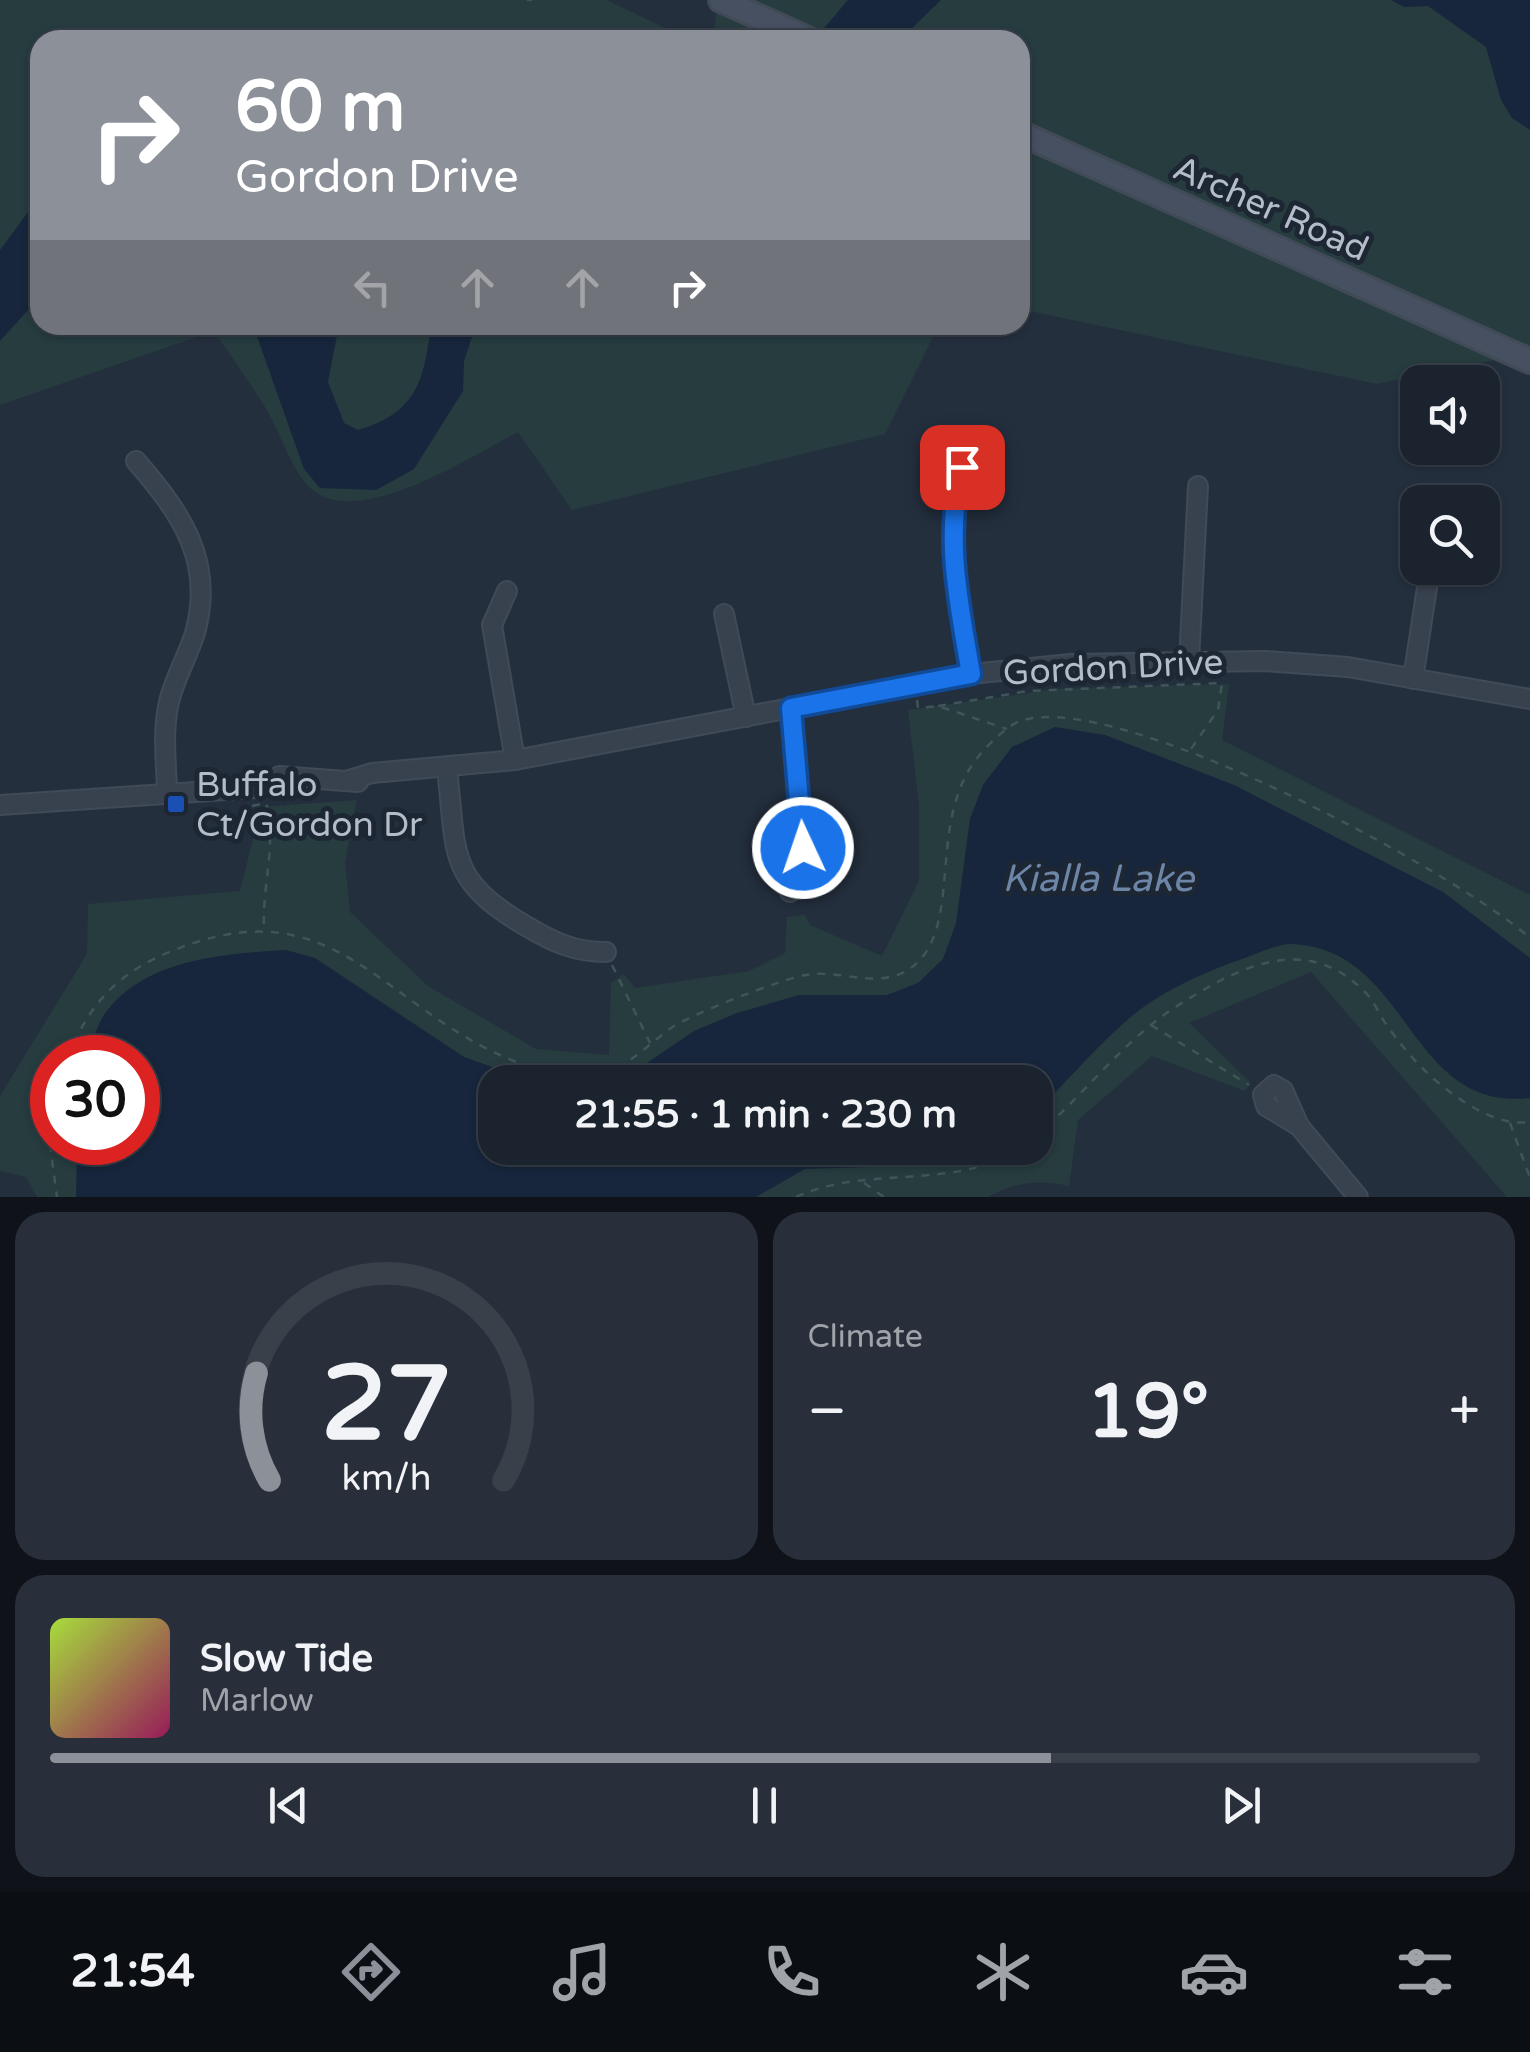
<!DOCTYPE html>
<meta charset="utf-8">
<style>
:root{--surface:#1b232e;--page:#282f3a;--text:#f1f3f6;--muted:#a0a4aa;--line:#39404a;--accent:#8c9099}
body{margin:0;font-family:"Varela Round",sans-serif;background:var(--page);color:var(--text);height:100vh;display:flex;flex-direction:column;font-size:38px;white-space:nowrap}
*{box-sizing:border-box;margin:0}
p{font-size:32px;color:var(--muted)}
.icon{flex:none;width:55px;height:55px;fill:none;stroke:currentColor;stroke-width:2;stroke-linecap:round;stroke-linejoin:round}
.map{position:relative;height:1197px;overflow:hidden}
.drawer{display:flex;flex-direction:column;gap:15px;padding:15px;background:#0f1319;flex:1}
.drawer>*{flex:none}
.hud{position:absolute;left:30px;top:30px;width:1000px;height:305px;border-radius:30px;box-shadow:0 2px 8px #0004,0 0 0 2px var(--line);background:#8c9099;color:#fff;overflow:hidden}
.fabs{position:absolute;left:1400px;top:365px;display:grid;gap:20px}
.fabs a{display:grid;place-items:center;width:100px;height:100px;border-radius:20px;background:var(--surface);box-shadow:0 2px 8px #0004,0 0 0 2px var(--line);font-size:50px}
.speed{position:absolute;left:30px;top:1035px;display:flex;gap:20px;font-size:50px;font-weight:700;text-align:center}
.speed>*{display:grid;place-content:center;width:130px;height:130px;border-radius:50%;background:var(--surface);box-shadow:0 2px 8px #0004,0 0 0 2px var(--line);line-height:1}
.speed .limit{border:15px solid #d22;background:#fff;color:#111}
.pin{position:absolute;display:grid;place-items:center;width:85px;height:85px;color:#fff;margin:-42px;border-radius:20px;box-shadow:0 5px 15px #0006}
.me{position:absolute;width:110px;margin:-55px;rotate:357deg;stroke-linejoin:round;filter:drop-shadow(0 0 8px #0008)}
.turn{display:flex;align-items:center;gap:35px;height:210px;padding:0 40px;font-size:45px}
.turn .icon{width:130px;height:130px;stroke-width:2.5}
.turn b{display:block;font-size:70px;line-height:85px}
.lanes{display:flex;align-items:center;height:95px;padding:0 40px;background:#0003;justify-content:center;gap:50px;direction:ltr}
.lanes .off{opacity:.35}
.big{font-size:75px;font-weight:700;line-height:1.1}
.drawer .card{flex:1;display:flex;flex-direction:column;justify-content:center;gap:15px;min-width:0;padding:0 35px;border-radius:30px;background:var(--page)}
.drawer .dial{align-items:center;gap:0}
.dial svg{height:260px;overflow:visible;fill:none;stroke:var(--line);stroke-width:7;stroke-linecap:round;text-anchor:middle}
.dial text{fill:var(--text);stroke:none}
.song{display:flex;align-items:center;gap:30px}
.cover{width:120px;height:120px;border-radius:15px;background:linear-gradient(135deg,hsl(80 70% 55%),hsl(330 70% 35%))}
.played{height:10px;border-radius:5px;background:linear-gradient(90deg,var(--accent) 70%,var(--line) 70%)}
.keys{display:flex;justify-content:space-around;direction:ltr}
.heat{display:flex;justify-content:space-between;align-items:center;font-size:55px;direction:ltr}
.drawer .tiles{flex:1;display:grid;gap:15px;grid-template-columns:1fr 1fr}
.card:last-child{grid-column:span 2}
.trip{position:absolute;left:478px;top:1065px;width:575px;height:100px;border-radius:30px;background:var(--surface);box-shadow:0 2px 8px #0004,0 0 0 2px var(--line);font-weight:700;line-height:100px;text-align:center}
.tabs{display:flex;height:160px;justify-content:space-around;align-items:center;background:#0b0e12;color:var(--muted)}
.tabs .icon{width:70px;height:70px}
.tabs .selected{color:var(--accent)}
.tabs b{font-size:45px;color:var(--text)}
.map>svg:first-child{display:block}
.green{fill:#263c3f;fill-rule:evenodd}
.water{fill:#17263c}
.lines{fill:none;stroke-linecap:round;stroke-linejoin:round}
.minor-casing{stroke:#414a57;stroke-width:22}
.secondary-casing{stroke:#414a57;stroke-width:28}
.path{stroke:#3f5557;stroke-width:2.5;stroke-dasharray:8 8;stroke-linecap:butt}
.minor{stroke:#38414e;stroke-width:18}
.secondary{stroke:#465061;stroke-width:22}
.route-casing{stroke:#114b97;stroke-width:25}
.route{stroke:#1a73e8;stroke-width:18}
.transit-dot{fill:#1a4fb4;stroke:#1d2633;stroke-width:4}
.labels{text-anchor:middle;stroke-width:10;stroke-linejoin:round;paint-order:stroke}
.street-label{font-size:35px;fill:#b4bcc9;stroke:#1d2633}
.poi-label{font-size:35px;fill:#b4bcc9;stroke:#1d2633;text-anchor:start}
.water-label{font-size:38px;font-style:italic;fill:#6d86a8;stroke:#1d2633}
</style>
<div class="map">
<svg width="1530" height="1197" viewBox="0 0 1530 1197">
<rect width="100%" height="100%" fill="#242f3e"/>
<g class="green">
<path d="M0 0H607L690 40H40V325H939L885 434 572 510 518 432C471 456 351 536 306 484 289 463 280 432 266 409 250 382 231 357 214 331L0 405Z"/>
<path d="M718 0H1530V353L1377 384 1020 309V40H713Z"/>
<path d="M1229 684 1222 740 1530 895V1197H1507L1311 972 1189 1023 1250 1082 1245 1091 1152 1056 1078 1120 1069 1186C1040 1179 1015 1182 988 1197H37L26 1177 0 1171V1096L87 954 88 904 240 891 261 807 357 800 345 862 350 912 428 986 536 1049 609 1055 611 983 624 974 635 988 749 971 785 953 787 917 805 915 810 925 882 956 919 881V805L908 710 1056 689ZM52 1058H138V1142H52ZM495 1082H1035V1148H495Z"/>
</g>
<g class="water">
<path d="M848 0H941L900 40H814Z"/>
<path d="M1391 0H1530V130L1512 118 1501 100 1486 47 1428 6 1404 7Z"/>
<path d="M40 196V297L0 341V250Z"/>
<path d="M253 325H339L328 382 344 423 358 430C416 413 424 382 431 325H476L464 361 463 391 414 469 376 490 320 488 304 469Z"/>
<path d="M1055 727 1105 735 1234 785 1443 892 1530 958V1098C1407 1112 1411 950 1293 944 1278 943 1257 954 1242 959 1205 972 1164 990 1133 1015 1098 1044 1068 1081 1035 1113V1082H619L694 1031 737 1013 799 995H887L918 983 943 959 956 923 970 819 983 785 1012 747Z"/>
<path d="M286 950 315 958 464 1057 535 1082H495V1148H977L958 1155 869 1167 805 1169 756 1197H76L77 1143 138 1142V1058L89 1057C92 1046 95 1031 101 1020 138 959 224 954 286 950Z"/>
</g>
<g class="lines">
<g class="minor-casing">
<g id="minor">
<path d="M136 461C181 513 215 561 195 633 188 655 176 676 170 698 162 728 166 760 167 790"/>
<path d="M507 591 492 625 515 760"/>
<path d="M724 614 746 717"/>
<path d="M1189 661 1198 486"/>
<path d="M971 674C959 598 932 512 979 443"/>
<path d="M1413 679 1430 568"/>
<path d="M447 769C457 854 446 879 526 926 553 942 574 952 606 952"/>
<path d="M279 776 358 782"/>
<path d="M349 780 372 773 515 760 971 674 1070 664 1265 661 1348 667 1530 699"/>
<path d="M0 805 255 788 288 778"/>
<path d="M790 892 803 848 791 708"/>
<path d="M1299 1126 1266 1106 1263 1095 1274 1085 1283 1090 1299 1126 1358 1197"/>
</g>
</g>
<g class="secondary-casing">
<g id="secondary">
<path d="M721 0 810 40"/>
<path d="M1020 133 1530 361"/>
</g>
</g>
<g class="path">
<path d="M527 0H532"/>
<path d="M917 700 918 708 938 706 1007 729"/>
<path d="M938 706 1028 691 1222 683 1218 710 1191 749"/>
<path d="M252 806 266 803C277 844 262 886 264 928"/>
<path d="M612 965 650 1043"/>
<path d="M1151 1025 1249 1085"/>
<path d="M68 1058C88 1004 119 972 172 951 335 884 381 1008 514 1061 541 1072 574 1079 603 1073 627 1068 651 1042 671 1028 692 1014 781 979 806 975 845 968 885 995 919 961 963 914 925 811 985 749 993 740 1009 725 1020 721 1117 688 1454 871 1530 938"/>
<path d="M1510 1123 1530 1178"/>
<path d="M52 1128 50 1145 57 1197"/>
<path d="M1035 1137C1083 1096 1121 1043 1174 1008 1235 969 1304 930 1365 992 1374 1001 1379 1014 1386 1024 1409 1057 1433 1082 1466 1103 1485 1115 1507 1125 1530 1122"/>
<path d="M864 1183 884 1197"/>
<path d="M796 1197C867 1164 953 1192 1022 1148"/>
</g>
<use href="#minor" class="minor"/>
<use href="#secondary" class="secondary"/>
</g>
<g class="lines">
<g class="route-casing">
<path id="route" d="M803 848 791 708 971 674C959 604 944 537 962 467"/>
</g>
<use href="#route" class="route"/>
</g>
<rect class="transit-dot" x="166" y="794" width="20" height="20" rx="5"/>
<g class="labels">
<g class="street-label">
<text transform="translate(1271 208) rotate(24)" y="12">Archer Road</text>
<text transform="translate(1113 667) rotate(-3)" y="12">Gordon Drive</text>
</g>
<g class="poi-label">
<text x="196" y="796">Buffalo<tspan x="196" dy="40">Ct/Gordon Dr</tspan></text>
</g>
<g class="water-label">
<text x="1098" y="891">Kialla Lake</text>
</g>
</g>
</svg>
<div class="fabs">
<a><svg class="icon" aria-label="sound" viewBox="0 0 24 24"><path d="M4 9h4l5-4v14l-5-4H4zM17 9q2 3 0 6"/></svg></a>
<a><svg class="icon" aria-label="search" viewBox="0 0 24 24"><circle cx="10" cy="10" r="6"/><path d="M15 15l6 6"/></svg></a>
</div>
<div class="speed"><div class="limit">30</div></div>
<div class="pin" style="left:962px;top:467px;background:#d93025"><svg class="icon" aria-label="arrive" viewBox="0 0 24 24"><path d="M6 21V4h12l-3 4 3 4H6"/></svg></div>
<svg class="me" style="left:803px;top:848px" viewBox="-20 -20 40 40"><circle r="17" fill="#1a73e8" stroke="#fff" stroke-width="3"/><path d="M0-11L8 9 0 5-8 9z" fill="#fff"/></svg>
<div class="trip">21:55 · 1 min · 230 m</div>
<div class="hud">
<div class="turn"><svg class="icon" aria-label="right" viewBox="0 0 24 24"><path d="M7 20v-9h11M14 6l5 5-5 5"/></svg><div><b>60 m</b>Gordon Drive</div></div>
<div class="lanes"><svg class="icon off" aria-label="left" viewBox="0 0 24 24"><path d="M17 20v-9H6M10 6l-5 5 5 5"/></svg><svg class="icon off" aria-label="ahead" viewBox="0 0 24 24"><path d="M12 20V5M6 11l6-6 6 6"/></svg><svg class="icon off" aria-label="ahead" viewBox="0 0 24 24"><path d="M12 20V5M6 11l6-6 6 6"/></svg><svg class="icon" aria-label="right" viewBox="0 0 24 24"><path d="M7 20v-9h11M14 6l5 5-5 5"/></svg></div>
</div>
</div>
<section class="drawer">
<div class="tiles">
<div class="card dial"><svg viewBox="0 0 100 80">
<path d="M14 69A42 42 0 1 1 86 69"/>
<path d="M14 69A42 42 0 0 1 10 36" stroke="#8c9099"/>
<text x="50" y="56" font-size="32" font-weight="700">27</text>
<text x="50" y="72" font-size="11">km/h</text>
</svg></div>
<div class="card"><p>Climate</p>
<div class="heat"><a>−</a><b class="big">19°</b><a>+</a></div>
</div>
<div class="card">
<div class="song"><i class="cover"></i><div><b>Slow Tide</b><p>Marlow</p></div></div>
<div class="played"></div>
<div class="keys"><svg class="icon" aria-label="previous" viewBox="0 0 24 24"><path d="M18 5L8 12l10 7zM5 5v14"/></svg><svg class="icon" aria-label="pause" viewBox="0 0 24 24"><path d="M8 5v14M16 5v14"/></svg><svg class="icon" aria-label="next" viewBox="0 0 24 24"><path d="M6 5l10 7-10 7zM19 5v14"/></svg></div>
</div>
</div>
</section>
<nav class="tabs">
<b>21:54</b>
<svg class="icon selected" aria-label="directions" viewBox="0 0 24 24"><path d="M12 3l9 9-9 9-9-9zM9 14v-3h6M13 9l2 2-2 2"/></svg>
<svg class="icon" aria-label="music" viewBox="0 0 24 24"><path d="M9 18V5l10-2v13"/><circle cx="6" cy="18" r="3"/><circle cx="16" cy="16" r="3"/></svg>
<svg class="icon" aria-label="phone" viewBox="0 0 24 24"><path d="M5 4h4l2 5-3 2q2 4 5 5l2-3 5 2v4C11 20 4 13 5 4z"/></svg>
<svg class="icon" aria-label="climate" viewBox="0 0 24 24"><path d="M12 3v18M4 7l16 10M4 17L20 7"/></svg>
<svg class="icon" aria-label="car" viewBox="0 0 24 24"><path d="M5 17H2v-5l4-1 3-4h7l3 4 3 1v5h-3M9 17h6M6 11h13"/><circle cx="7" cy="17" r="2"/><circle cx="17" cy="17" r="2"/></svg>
<svg class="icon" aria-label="filters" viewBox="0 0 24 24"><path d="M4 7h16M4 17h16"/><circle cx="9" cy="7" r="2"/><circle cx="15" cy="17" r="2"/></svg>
</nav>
